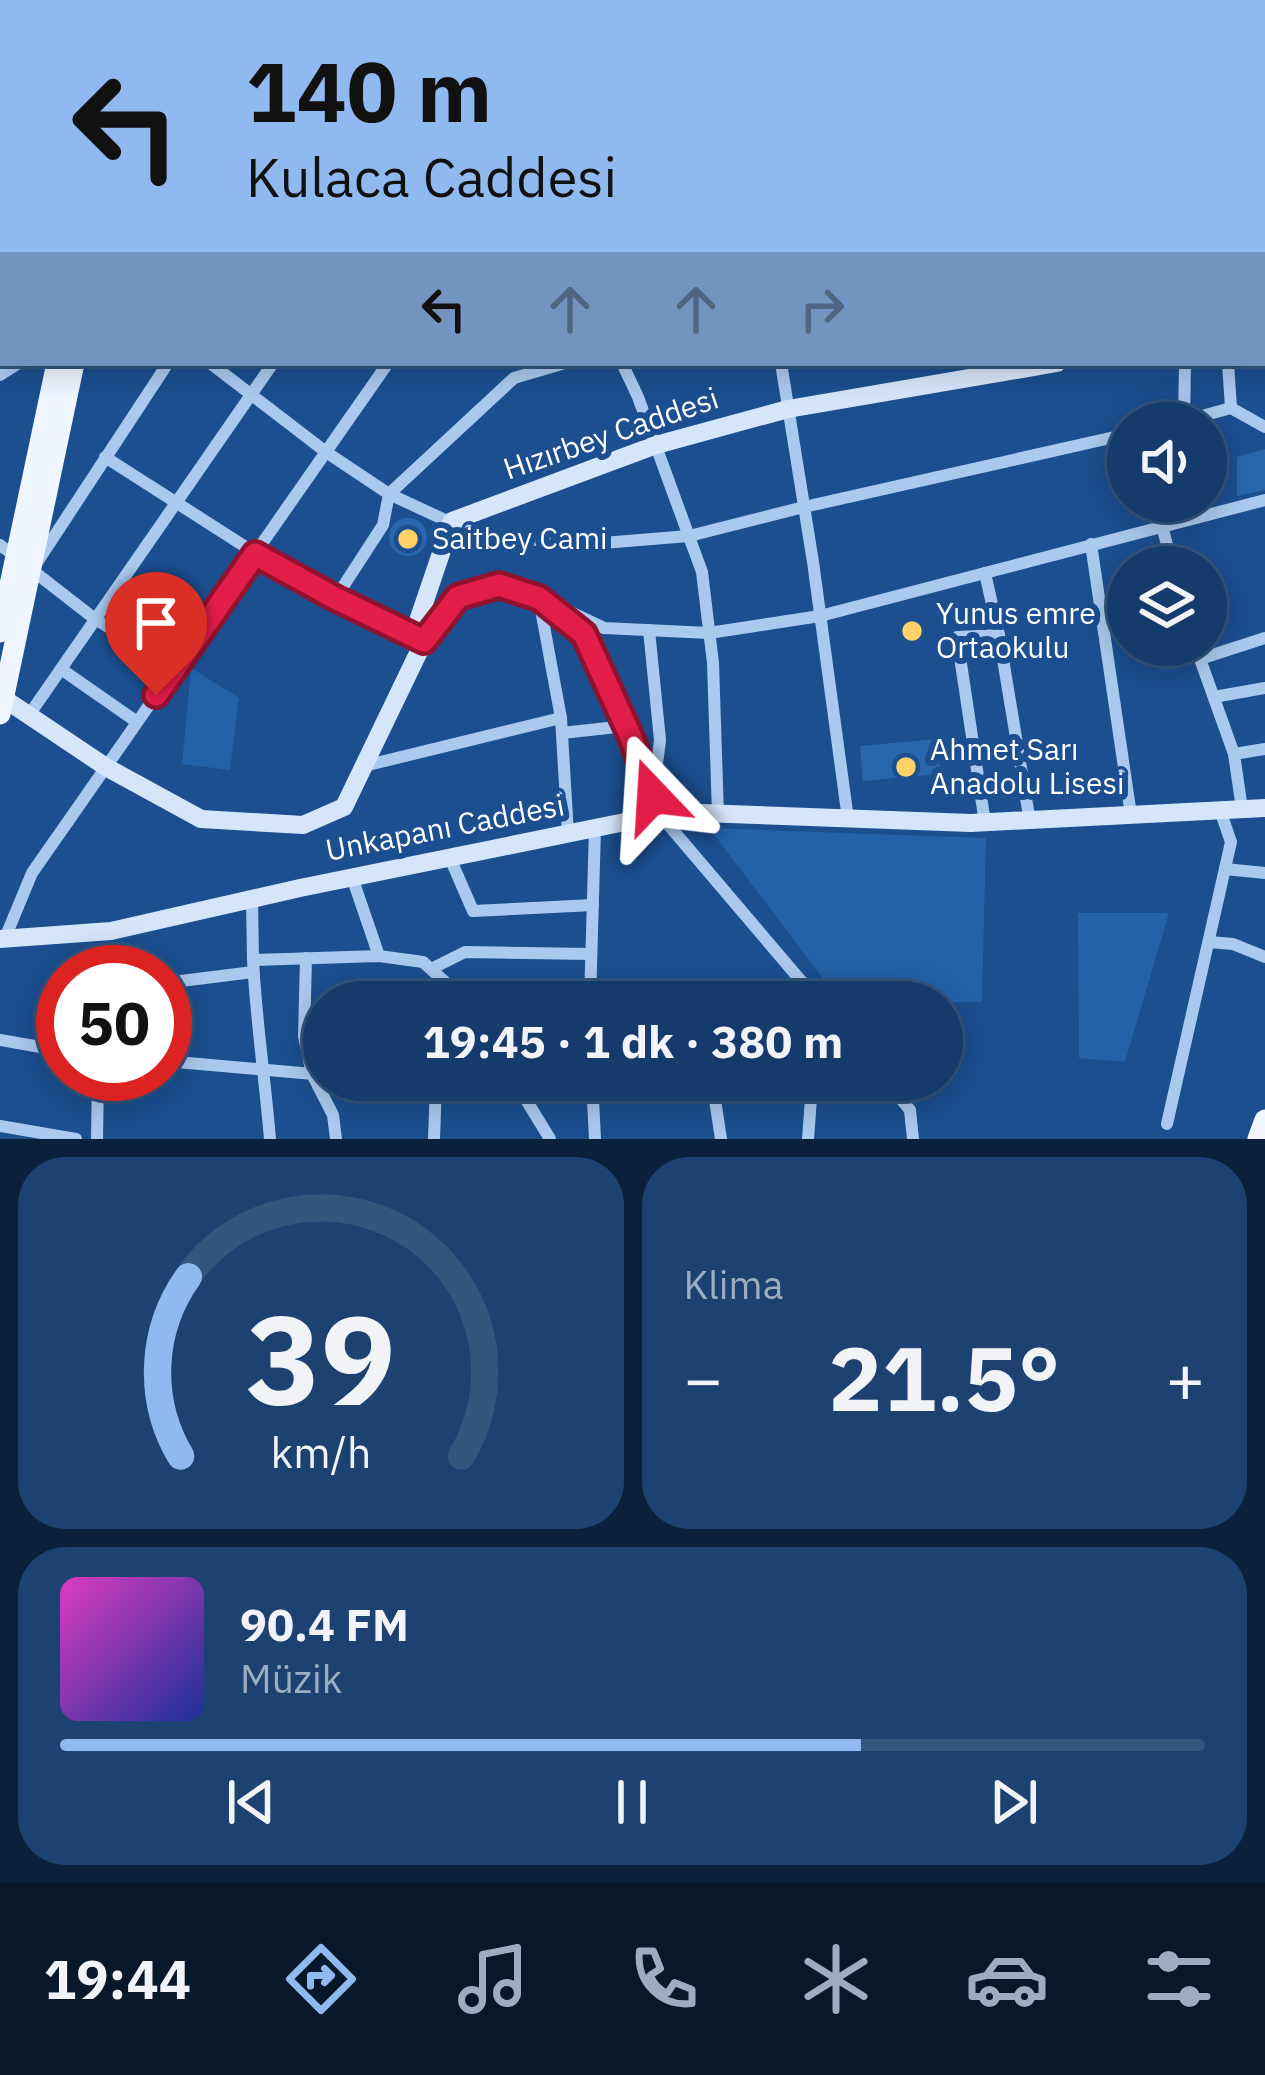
<!DOCTYPE html>
<html lang="tr">
<meta charset="utf-8">
<style>
:root{--surface:#143b6b;--page:#1d4271;--text:#f1f3f6;--muted:#9dadc1;--line:#33557e;--accent:#90b9f0}
body{margin:0;font-family:"IBM Plex Sans",sans-serif;background:var(--page);color:var(--text);height:100vh;display:flex;flex-direction:column;font-size:45px;white-space:nowrap}
*{box-sizing:border-box;margin:0}
p{font-size:39px;color:var(--muted)}
.icon{flex:none;width:66px;height:66px;fill:none;stroke:currentColor;stroke-width:2;stroke-linecap:round;stroke-linejoin:round}
.map{position:relative;height:1139px;overflow:hidden}
.side{display:flex;flex-direction:column;gap:18px;padding:18px;background:#0b203b;flex:1}
.side>*{flex:none}
.top-card{position:absolute;left:0px;top:0px;width:1266px;height:366px;box-shadow:0 6px 30px #0003,0 0 0 3px var(--line);background:#90b9f0;color:#111;overflow:hidden}
.tools{position:absolute;left:1107px;top:402px;display:grid;gap:24px}
.tools a{display:grid;place-items:center;width:120px;height:120px;border-radius:50%;background:var(--surface);box-shadow:0 6px 30px #0003,0 0 0 3px var(--line);font-size:60px}
.speed{position:absolute;left:36px;top:945px;display:flex;gap:24px;font-size:60px;font-weight:700;text-align:center}
.speed>*{display:grid;place-content:center;width:156px;height:156px;border-radius:50%;background:var(--surface);box-shadow:0 6px 30px #0003,0 0 0 3px var(--line);line-height:1}
.speed .limit{border:18px solid #d22;background:#fff;color:#111}
.pin{position:absolute;display:grid;place-items:center;width:102px;height:102px;color:#fff;margin:-123px -51px;border-radius:50% 50% 50% 0;rotate:-45deg;box-shadow:0 0 12px #0007}
.pin .icon{rotate:45deg}
.me{position:absolute;width:132px;margin:-66px;rotate:340deg;stroke-linejoin:round;filter:drop-shadow(0 0 9px #0008)}
.turn{display:flex;align-items:center;gap:42px;height:252px;padding:0 48px;font-size:54px}
.turn .icon{width:156px;height:156px;stroke-width:2.5}
.turn b{display:block;font-size:84px;line-height:102px}
.lanes{display:flex;align-items:center;height:114px;padding:0 48px;background:#0003;justify-content:center;gap:60px;direction:ltr}
.lanes .off{opacity:.35}
.big{font-size:90px;font-weight:700;line-height:1.1}
.side .widget{flex:1;display:flex;flex-direction:column;justify-content:center;gap:18px;min-width:0;padding:0 42px;border-radius:48px;background:var(--page)}
.side .dial{align-items:center;gap:0}
.dial svg{height:312px;overflow:visible;fill:none;stroke:var(--line);stroke-width:7;stroke-linecap:round;text-anchor:middle}
.dial text{fill:var(--text);stroke:none}
.song{display:flex;align-items:center;gap:36px}
.cover{width:144px;height:144px;border-radius:18px;background:linear-gradient(135deg,hsl(310 70% 55%),hsl(230 70% 35%))}
.played{height:12px;border-radius:6px;background:linear-gradient(90deg,var(--accent) 70%,var(--line) 70%)}
.keys{display:flex;justify-content:space-around;direction:ltr}
.heat{display:flex;justify-content:space-between;align-items:center;font-size:66px;direction:ltr}
.side .tiles{flex:1;display:grid;gap:18px;grid-template-columns:1fr 1fr}
.widget:last-child{grid-column:span 2}
.trip{position:absolute;left:303px;top:981px;width:660px;height:120px;border-radius:60px;background:var(--surface);box-shadow:0 6px 30px #0003,0 0 0 3px var(--line);font-weight:700;line-height:120px;text-align:center}
.tab-bar{display:flex;height:192px;justify-content:space-around;align-items:center;background:#08182b;color:var(--muted)}
.tab-bar .icon{width:84px;height:84px}
.tab-bar .selected{color:var(--accent)}
.tab-bar b{font-size:54px;color:var(--text)}
.map>svg:first-child{display:block}
.green{fill:#2461a8}
.building{fill:#2a66ad}
.lines{fill:none;stroke-linecap:round;stroke-linejoin:round}
.minor{stroke:#a9c9ee;stroke-width:12}
.tertiary{stroke:#a9c9ee;stroke-width:16}
.secondary{stroke:#d6e6fa;stroke-width:18}
.primary{stroke:#f0f6ff;stroke-width:21}
.route-casing{stroke:#92132f;stroke-width:30}
.route{stroke:#e11d48;stroke-width:21}
.poi-dot{fill:#ffd166;stroke:#1b4f8f;stroke-width:4.5}
.labels{text-anchor:middle;stroke-width:12;stroke-linejoin:round;paint-order:stroke}
.street-label{font-size:30px;fill:#fff;stroke:#1b4f8f}
.poi-label{font-size:30px;fill:#fff;stroke:#1b4f8f;text-anchor:start}
</style>
<div class="map">
<svg width="1265" height="1139" viewBox="0 0 1265 1139">
<rect width="100%" height="100%" fill="#1b4f8f"/>
<g class="green">
<path d="M639 0H1265V45L1263 3H629Z"/>
<path d="M191 668 239 698 230 770 182 764Z"/>
<path d="M709 828 986 838 982 1002H841Z"/>
<path d="M1078 913H1169L1125 1062 1079 1058Z"/>
</g>
<g class="building">
<path d="M1265 449V490L1237 496V457Z"/>
<circle cx="408" cy="537" r="19"/>
<path d="M937 739 940 774 863 781 860 746Z"/>
</g>
<g class="lines">
<g class="minor">
<path d="M186 0 193 3"/>
<path d="M352 0 353 3"/>
<path d="M22 3 23 0"/>
<path d="M268 3 269 0"/>
<path d="M1246 3 1253 0"/>
<path d="M0 105 3 91"/>
<path d="M1263 159H1265"/>
<path d="M0 171 3 169"/>
<path d="M1263 235 1264 240"/>
<path d="M168 363 32 570 95 619 175 668"/>
<path d="M210 363 326 452 389 494 471 532 578 545 689 536 804 507 1128 434"/>
<path d="M622 363 638 397 702 572 713 663 718 814"/>
<path d="M781 363 813 562 848 819"/>
<path d="M1228 363 1231 408 1265 427"/>
<path d="M0 375 19 363"/>
<path d="M1180 422 1231 408"/>
<path d="M1184 423 1185 363"/>
<path d="M105 457 255 553 335 599 424 641"/>
<path d="M389 494 514 378 565 363"/>
<path d="M1162 526 1173 567"/>
<path d="M1091 544 1131 815"/>
<path d="M0 545 15 556"/>
<path d="M985 573 999 635 1030 822"/>
<path d="M335 599 383 525 389 494"/>
<path d="M539 599 561 718"/>
<path d="M562 608 604 628 709 633 820 616 1265 500"/>
<path d="M649 630 660 740 654 789"/>
<path d="M1195 645 1234 754"/>
<path d="M1200 659 1265 638"/>
<path d="M61 669 137 722"/>
<path d="M1214 697 1265 688"/>
<path d="M29 715 273 363"/>
<path d="M562 733 626 726"/>
<path d="M364 766 561 718 568 834"/>
<path d="M1242 809 1234 754 1265 749"/>
<path d="M660 815 819 1002"/>
<path d="M985 823 957 637 999 635"/>
<path d="M450 858 473 911 593 905"/>
<path d="M1225 869 1265 873"/>
<path d="M352 877 379 956"/>
<path d="M252 899 253 960 379 956 423 962 467 1002"/>
<path d="M5 938 32 873 388 363"/>
<path d="M1209 942 1233 944 1265 957"/>
<path d="M306 958 304 1036 312 1074 317 1072"/>
<path d="M253 960C256 1020 265 1079 270 1139"/>
<path d="M431 969 465 952 591 954"/>
<path d="M165 983 253 972"/>
<path d="M590 1002 595 828"/>
<path d="M713 1002 804 985"/>
<path d="M0 1040 63 1051"/>
<path d="M165 1061 324 1075"/>
<path d="M312 1074 333 1115 336 1139"/>
<path d="M386 1080 521 1092"/>
<path d="M514 1080 550 1139"/>
<path d="M592 1080 595 1139"/>
<path d="M712 1080 721 1139"/>
<path d="M725 1080 812 1085"/>
<path d="M885 1080 910 1110 913 1139"/>
<path d="M1167 1124 1231 842 1220 810"/>
<path d="M0 1126 76 1139"/>
<path d="M97 1139 98 1074"/>
<path d="M434 1139 436 1084"/>
<path d="M808 1139 812 1085 897 1095"/>
</g>
<path class="tertiary" d="M284 3 292 0"/>
<g class="secondary">
<path d="M1263 355H1265"/>
<path d="M424 641 419 618 452 521 656 445 788 409 1057 363"/>
<path d="M3 698 106 767 201 819 303 825 344 807 424 641 457 597 499 585 539 598 584 634 630 735 660 815"/>
<path d="M0 939 111 931 300 888 674 812 971 823 1265 808"/>
</g>
<g class="primary">
<path d="M75 0V3"/>
<path d="M101 0 102 3"/>
<path d="M1263 59H1265"/>
<path d="M1263 85 1265 84"/>
<path d="M0 632 57 363"/>
<path d="M0 714 74 363"/>
<path d="M1258 1139 1265 1120"/>
</g>
</g>
<g class="lines">
<g class="route-casing">
<path id="route" d="M156 695 255 554 335 598 424 641 458 597 499 585 539 598 584 634 630 735 653 796"/>
</g>
<use href="#route" class="route"/>
</g>
<g class="poi-dot">
<circle cx="408" cy="539" r="12"/>
<circle cx="912" cy="631" r="12"/>
<circle cx="906" cy="767" r="12"/>
</g>
<g class="labels">
<g class="street-label">
<text transform="translate(611 434) rotate(-19)" y="10">Hızırbey Caddesi</text>
<text transform="translate(445 828) rotate(-11)" y="10">Unkapanı Caddesi</text>
</g>
<g class="poi-label">
<text x="432" y="549">Saitbey Cami</text>
<text x="936" y="624">Yunus emre<tspan x="936" dy="34">Ortaokulu</tspan></text>
<text x="930" y="760">Ahmet Sarı<tspan x="930" dy="34">Anadolu Lisesi</tspan></text>
</g>
</g>
</svg>
<div class="tools">
<a><svg class="icon" aria-label="sound" viewBox="0 0 24 24"><path d="M4 9h4l5-4v14l-5-4H4zM17 9q2 3 0 6"/></svg></a>
<a><svg class="icon" aria-label="layers" viewBox="0 0 24 24"><path d="M12 4l9 5-9 5-9-5zM3 14l9 5 9-5"/></svg></a>
</div>
<div class="speed"><div class="limit">50</div></div>
<div class="pin" style="left:156px;top:695px;background:#d93025"><svg class="icon" aria-label="arrive" viewBox="0 0 24 24"><path d="M6 21V4h12l-3 4 3 4H6"/></svg></div>
<svg class="me" style="left:653px;top:796px" viewBox="-20 -20 40 40"><path d="M0-17L14 15 0 8-14 15z" fill="#e11d48" stroke="#fff" stroke-width="4"/></svg>
<div class="trip">19:45 · 1 dk · 380 m</div>
<div class="top-card">
<div class="turn"><svg class="icon" aria-label="left" viewBox="0 0 24 24"><path d="M17 20v-9H6M10 6l-5 5 5 5"/></svg><div><b>140 m</b>Kulaca Caddesi</div></div>
<div class="lanes"><svg class="icon" aria-label="left" viewBox="0 0 24 24"><path d="M17 20v-9H6M10 6l-5 5 5 5"/></svg><svg class="icon off" aria-label="ahead" viewBox="0 0 24 24"><path d="M12 20V5M6 11l6-6 6 6"/></svg><svg class="icon off" aria-label="ahead" viewBox="0 0 24 24"><path d="M12 20V5M6 11l6-6 6 6"/></svg><svg class="icon off" aria-label="right" viewBox="0 0 24 24"><path d="M7 20v-9h11M14 6l5 5-5 5"/></svg></div>
</div>
</div>
<section class="side">
<div class="tiles">
<div class="widget dial"><svg viewBox="0 0 100 80">
<path d="M14 69A42 42 0 1 1 86 69"/>
<path d="M14 69A42 42 0 0 1 16 23" stroke="#90b9f0"/>
<text x="50" y="56" font-size="32" font-weight="700">39</text>
<text x="50" y="72" font-size="11">km/h</text>
</svg></div>
<div class="widget"><p>Klima</p>
<div class="heat"><a>−</a><b class="big">21.5°</b><a>+</a></div>
</div>
<div class="widget">
<div class="song"><i class="cover"></i><div><b>90.4 FM</b><p>Müzik</p></div></div>
<div class="played"></div>
<div class="keys"><svg class="icon" aria-label="previous" viewBox="0 0 24 24"><path d="M18 5L8 12l10 7zM5 5v14"/></svg><svg class="icon" aria-label="pause" viewBox="0 0 24 24"><path d="M8 5v14M16 5v14"/></svg><svg class="icon" aria-label="next" viewBox="0 0 24 24"><path d="M6 5l10 7-10 7zM19 5v14"/></svg></div>
</div>
</div>
</section>
<nav class="tab-bar">
<b>19:44</b>
<svg class="icon selected" aria-label="directions" viewBox="0 0 24 24"><path d="M12 3l9 9-9 9-9-9zM9 14v-3h6M13 9l2 2-2 2"/></svg>
<svg class="icon" aria-label="music" viewBox="0 0 24 24"><path d="M9 18V5l10-2v13"/><circle cx="6" cy="18" r="3"/><circle cx="16" cy="16" r="3"/></svg>
<svg class="icon" aria-label="phone" viewBox="0 0 24 24"><path d="M5 4h4l2 5-3 2q2 4 5 5l2-3 5 2v4C11 20 4 13 5 4z"/></svg>
<svg class="icon" aria-label="climate" viewBox="0 0 24 24"><path d="M12 3v18M4 7l16 10M4 17L20 7"/></svg>
<svg class="icon" aria-label="car" viewBox="0 0 24 24"><path d="M5 17H2v-5l4-1 3-4h7l3 4 3 1v5h-3M9 17h6M6 11h13"/><circle cx="7" cy="17" r="2"/><circle cx="17" cy="17" r="2"/></svg>
<svg class="icon" aria-label="filters" viewBox="0 0 24 24"><path d="M4 7h16M4 17h16"/><circle cx="9" cy="7" r="2"/><circle cx="15" cy="17" r="2"/></svg>
</nav>
